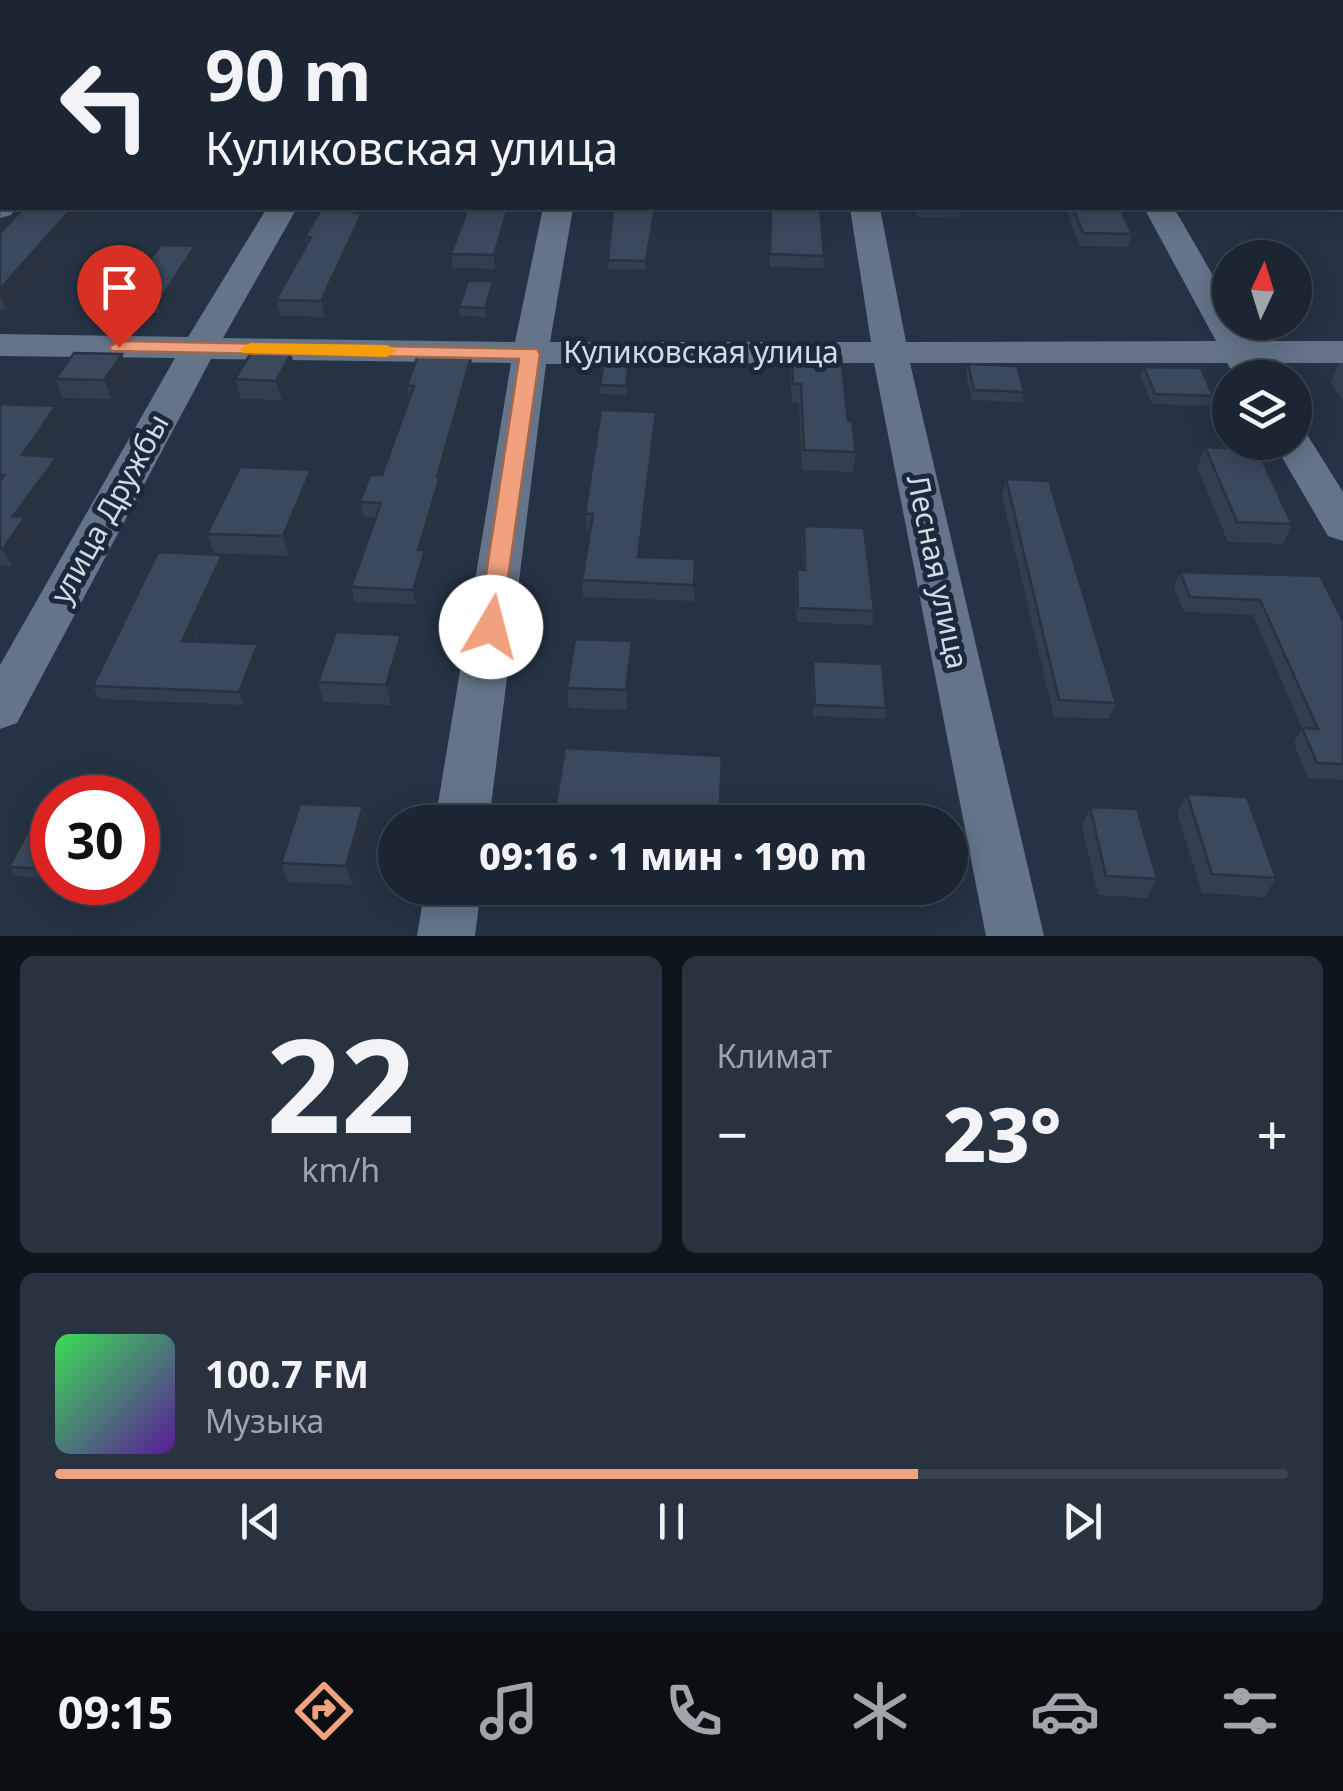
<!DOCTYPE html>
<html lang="ru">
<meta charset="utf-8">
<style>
:root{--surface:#1c2633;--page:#29323f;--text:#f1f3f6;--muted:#a0a5ac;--line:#3a434e;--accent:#f1a17d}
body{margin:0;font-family:"Noto Sans",sans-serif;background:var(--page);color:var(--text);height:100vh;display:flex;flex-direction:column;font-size:38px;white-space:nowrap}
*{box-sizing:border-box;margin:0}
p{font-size:32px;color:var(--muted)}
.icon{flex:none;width:55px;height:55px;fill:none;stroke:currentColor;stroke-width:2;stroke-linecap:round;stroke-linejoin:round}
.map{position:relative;height:936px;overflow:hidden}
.panel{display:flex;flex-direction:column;gap:20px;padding:20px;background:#0f151c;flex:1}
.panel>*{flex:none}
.guide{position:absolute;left:0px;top:0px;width:1345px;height:210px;box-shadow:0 5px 25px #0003,0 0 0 2px var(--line);background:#1c2633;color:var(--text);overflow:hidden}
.needle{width:65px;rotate:4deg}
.tools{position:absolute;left:1212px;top:240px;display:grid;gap:20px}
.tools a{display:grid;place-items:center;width:100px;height:100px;border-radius:50%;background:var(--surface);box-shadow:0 5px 25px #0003,0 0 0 2px var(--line);font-size:50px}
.speed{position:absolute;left:30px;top:775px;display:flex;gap:20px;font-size:50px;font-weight:700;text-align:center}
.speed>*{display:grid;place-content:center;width:130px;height:130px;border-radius:50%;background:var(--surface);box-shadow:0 5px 25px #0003,0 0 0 2px var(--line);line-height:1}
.speed .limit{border:15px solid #d22;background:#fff;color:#111}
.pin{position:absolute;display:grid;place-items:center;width:85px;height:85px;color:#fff;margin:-102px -42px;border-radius:50% 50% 50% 0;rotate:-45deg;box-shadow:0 0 10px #0007}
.pin .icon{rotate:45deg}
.me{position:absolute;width:110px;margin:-55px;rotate:8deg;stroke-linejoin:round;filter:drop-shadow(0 0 8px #0008)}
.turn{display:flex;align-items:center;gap:35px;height:210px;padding:0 40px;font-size:45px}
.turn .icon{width:130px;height:130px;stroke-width:2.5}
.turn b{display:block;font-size:70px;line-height:85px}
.big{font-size:75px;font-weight:800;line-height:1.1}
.panel .tile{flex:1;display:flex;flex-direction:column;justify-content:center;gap:15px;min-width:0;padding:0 35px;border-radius:15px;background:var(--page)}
.panel .dial{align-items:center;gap:0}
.dial b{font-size:130px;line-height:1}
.song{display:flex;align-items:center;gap:30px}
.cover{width:120px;height:120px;border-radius:15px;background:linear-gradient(135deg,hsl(130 70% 55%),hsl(270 70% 35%))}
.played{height:10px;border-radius:5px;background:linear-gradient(90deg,var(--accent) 70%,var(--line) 70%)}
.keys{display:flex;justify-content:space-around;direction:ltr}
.heat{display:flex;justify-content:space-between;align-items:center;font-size:55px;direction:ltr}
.panel .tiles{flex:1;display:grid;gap:20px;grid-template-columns:1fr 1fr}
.tile:last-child{grid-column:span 2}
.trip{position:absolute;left:378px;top:805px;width:590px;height:100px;border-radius:50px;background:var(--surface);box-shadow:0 5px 25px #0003,0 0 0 2px var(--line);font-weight:800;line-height:100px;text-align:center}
.tab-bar{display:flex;height:160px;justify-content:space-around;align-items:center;background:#0b0f14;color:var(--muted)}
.tab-bar .icon{width:70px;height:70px}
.tab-bar .selected{color:var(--accent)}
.tab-bar b{font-size:45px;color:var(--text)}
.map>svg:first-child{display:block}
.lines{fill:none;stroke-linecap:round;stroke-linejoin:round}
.minor{fill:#657489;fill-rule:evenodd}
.wall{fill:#333f4f}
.shaded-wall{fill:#293340}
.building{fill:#3b495c;stroke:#293340;stroke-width:2.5}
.route{fill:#f1a17d;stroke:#9d6951;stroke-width:2.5}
.slow{fill:#f59e0b}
.labels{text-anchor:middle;stroke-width:10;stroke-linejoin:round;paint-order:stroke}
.street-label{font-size:30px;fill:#d1dae5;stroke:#1b293a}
</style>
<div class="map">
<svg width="1343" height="936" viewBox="0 0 1343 936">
<rect width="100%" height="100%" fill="#253344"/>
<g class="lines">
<g class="minor">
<path d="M389 0H644L645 2H388Z"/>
<rect x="815" y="0" width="22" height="2"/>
<path d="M1025 0H1048L1049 2H1027Z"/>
<rect x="1342" y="20" width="1" height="14"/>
<rect x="1342" y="77" width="1" height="16"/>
<path d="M0 78 2 79V94H0Z"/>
<path d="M2 197V208H16L11 215 0 218Z"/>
<path d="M267 208H297L223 338 515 342 543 208H573L550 342H871L850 208H880L906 342 1216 341 1144 208H1174L1230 305V322H1240L1251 341H1343V363H1263L1267 370 1262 378H1236L1227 363H910L1044 936H986L874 363 546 364 489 822H435L511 363 211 359 17 723 0 729V665L175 358 0 356V334L188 337Z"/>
<path d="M1295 430 1306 433 1343 492V541L1328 536 1273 442H1295Z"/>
<path d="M425 888H481L475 936H417Z"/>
</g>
</g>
<g class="wall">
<path d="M1233 0H1343V16L1342 2H1235Z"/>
<path d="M468 208H513L495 269 453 268 451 254Z"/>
<path d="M613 208H656L646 270 608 269Z"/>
<path d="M770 208 824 256 823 268 770 267Z"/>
<path d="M916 208H961L959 218 917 217Z"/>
<path d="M1065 208H1120L1132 234 1128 247 1080 246Z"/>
<path d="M363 219 365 229 325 317 281 316 276 300 307 245 305 237Z"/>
<path d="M0 233 6 310H0Z"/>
<path d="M195 246 198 255 160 313 106 312 103 303 148 262Z"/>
<path d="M493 281 494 291 486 317 460 316 459 307Z"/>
<path d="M122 354 129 373 112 399 63 398 55 379Z"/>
<path d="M792 354 848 421 856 452 853 472 802 470 799 403H792L790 373Z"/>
<path d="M629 362 626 395 600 394V385Z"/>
<path d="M1339 363H1343V401L1331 382Z"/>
<path d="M968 364 1024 392 1022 402 972 400 966 374Z"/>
<path d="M1144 367 1213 396 1210 406 1152 404 1141 376Z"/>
<path d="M473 371 441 485 442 492 425 550 428 565 416 604 355 602 351 587 376 517H364L360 502 382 475 409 399 407 385Z"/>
<path d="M296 372 282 400 241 399 235 379Z"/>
<path d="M0 404 63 422 40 456 57 457 64 473 28 524 33 533 12 566 0 565Z"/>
<path d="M656 412V429L641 557 695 559 694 601 583 597 582 580 590 531 586 530 585 514Z"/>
<path d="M1205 447 1292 524 1283 544 1228 542 1197 467Z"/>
<path d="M1006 479 1116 703 1109 719 1054 717 1002 496Z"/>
<path d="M317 489 289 556 214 553 207 534Z"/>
<path d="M804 526 874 611 872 625 797 622 795 583 797 569 803 570 802 540Z"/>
<path d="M227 568 193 642 263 657 244 705 99 699 93 686Z"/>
<path d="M1180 572 1343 621V780L1308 778 1294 743 1302 728 1253 615 1184 612 1174 587Z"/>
<path d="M405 655 391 705 324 702 318 682Z"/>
<path d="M632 661 627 710 569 708 567 688Z"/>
<path d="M813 661 886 708 885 719 813 716 812 671Z"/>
<path d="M1187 794 1276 878 1264 897 1202 893 1177 813Z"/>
<path d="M363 806 369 826 352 885 288 882 281 863Z"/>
<path d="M1090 807 1157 879 1147 898 1098 895 1082 827Z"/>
<path d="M52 809V878L16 876 9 867Z"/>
<path d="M857 888H917L913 902 858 899Z"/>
</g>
<g class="shaded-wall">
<path d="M142 0H158L155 2H139Z"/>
<path d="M2 128V151L0 153V130Z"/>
<path d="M72 208H94L6 310 0 296V289Z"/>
<path d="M358 208H369L363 219 365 229 325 317 321 301Z"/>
<path d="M508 208H513L495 269 494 255Z"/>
<path d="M655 208H656L646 270V261Z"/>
<path d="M195 246 198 255 160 313 157 304Z"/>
<path d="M493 281 494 291 486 317 485 308Z"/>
<path d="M291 353 296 372 282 400 276 381Z"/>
<path d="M122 354 129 373 112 399 104 380Z"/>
<path d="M471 357 473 371 441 485 442 492 421 563 425 550 428 565 416 604 413 590 418 550Z"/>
<path d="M56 406 63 422 30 471 22 455Z"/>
<path d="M656 412V429L639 574 638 557Z"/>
<path d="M57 457 64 473 28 524 33 533 12 566 3 549 13 516Z"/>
<path d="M311 470 317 489 289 556 283 536Z"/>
<path d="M222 555 227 568 187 654 182 641Z"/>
<path d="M401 635 405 655 391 705 386 685Z"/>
<path d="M632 641V661L627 710 626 690Z"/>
<path d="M258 644 263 657 244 705 239 692Z"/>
<path d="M363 806 369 826 352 885 346 866Z"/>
</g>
<g class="building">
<path d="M0 0H142L139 2H2V43H0Z"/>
<path d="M218 0H382L381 2H216Z"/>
<path d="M455 0H564L563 2H454Z"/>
<path d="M758 0H789L790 2H758Z"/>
<path d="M866 0H1011L1012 2H866Z"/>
<path d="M1086 0H1175L1177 2H1087Z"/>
<path d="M1244 0H1343V7L1342 2H1276Z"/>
<path d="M0 111 2 112V128L0 130Z"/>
<path d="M24 208H72L0 289V233Z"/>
<path d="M322 208H358L355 213H362L321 301 276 300 311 237H305Z"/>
<path d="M468 208H508L494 255 451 254Z"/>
<path d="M613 208H655L646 261 608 260Z"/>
<path d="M771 208H820L824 256 770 254Z"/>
<path d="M1073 208H1120L1132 234 1083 233Z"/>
<path d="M161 245 195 246 157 304 103 303 132 262H148Z"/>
<path d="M468 281H493L485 308 459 307Z"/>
<path d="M252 351 291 353 276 381 235 379Z"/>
<path d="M74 353 122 354 104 380 55 379Z"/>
<path d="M792 354 841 356 848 421H852L856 452 804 450 801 384H793Z"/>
<path d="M418 355 471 357 437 477H440L418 550H425L413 590 351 587 381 503 360 502 370 475H382L414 386 407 385Z"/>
<path d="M604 362H629L626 386 600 385Z"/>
<path d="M968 364 1017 366 1024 392 974 390Z"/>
<path d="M1144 367 1201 368 1213 396 1155 394Z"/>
<path d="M0 404 56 406 22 455 57 457 13 516 25 517 3 549H0V481L4 475H0Z"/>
<path d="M601 410 656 412 638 557 695 559 694 585 582 580 593 514H585Z"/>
<path d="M1205 447 1257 449 1292 524 1237 522Z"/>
<path d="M240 467 311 470 283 536 207 534Z"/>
<path d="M1006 479 1049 481 1116 703 1059 700Z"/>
<path d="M804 526 864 528 874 611 798 608 797 569 805 570Z"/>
<path d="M158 552 222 555 182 641 258 644 239 692 93 686Z"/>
<path d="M1180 572 1320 576 1343 621V764L1317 763 1302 728 1318 729 1260 600 1190 597Z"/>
<path d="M336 632 401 635 386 685 318 682Z"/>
<path d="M575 639 632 641 626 690 567 688Z"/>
<path d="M813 661 882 664 886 708 815 705Z"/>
<path d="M565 748 722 756 719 822H553Z"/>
<path d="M1187 794 1247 797 1276 878 1212 874Z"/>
<path d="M300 804 363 806 346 866 281 863Z"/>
<path d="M1090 807 1137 809 1157 879 1106 876Z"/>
<path d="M40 809H52V869L9 867Z"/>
<path d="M856 810 910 812 911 822H857Z"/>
</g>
<path class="route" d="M119 341 537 349 540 354 500 634H481L478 627 519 359 112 351 109 347Z"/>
<path class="slow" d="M250 343 387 345 397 351 387 357 243 353 240 349Z"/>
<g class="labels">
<g class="street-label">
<text x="701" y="363">Куликовская улица</text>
<text transform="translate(110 509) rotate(-61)" y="10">улица Дружбы</text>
<text transform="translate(937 572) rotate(78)" y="10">Лесная улица</text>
</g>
</g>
</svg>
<div class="tools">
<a><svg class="needle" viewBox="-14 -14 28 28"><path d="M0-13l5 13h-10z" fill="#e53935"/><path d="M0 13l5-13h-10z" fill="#a0a5ac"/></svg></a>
<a><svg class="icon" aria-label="layers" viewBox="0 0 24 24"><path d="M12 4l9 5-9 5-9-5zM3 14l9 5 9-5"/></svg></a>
</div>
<div class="speed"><div class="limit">30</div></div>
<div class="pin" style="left:119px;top:347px;background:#d93025"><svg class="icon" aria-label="arrive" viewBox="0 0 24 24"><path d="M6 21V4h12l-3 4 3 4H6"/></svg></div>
<svg class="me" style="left:491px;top:627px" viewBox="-20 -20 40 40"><circle r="19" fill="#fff"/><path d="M0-13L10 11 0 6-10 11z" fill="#f1a17d"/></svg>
<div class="trip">09:16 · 1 мин · 190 m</div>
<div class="guide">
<div class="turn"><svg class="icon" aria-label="left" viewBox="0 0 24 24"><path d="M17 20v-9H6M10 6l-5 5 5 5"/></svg><div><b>90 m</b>Куликовская улица</div></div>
</div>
</div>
<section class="panel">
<div class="tiles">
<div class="tile dial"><b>22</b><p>km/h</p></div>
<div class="tile"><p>Климат</p>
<div class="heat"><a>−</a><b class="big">23°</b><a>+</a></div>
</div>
<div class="tile">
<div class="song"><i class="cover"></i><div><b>100.7 FM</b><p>Музыка</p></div></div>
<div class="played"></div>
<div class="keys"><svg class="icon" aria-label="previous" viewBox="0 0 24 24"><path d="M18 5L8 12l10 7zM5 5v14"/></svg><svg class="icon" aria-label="pause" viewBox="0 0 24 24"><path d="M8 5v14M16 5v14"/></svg><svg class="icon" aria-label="next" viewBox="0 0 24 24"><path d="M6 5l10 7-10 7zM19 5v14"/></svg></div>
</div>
</div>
</section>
<nav class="tab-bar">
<b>09:15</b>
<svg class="icon selected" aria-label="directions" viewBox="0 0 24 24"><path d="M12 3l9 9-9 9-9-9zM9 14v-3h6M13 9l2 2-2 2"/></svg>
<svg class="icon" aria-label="music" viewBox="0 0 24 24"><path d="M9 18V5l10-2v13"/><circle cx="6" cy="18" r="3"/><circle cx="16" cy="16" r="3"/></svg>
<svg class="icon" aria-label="phone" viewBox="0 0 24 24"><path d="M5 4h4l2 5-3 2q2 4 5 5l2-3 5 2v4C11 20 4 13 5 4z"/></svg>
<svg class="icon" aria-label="climate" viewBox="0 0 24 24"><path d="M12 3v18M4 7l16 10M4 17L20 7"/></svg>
<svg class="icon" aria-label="car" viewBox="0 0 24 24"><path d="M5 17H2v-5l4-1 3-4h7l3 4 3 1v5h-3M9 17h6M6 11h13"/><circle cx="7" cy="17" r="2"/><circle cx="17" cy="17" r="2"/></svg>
<svg class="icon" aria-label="filters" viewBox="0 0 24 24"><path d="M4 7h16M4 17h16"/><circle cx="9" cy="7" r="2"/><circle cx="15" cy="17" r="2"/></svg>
</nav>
